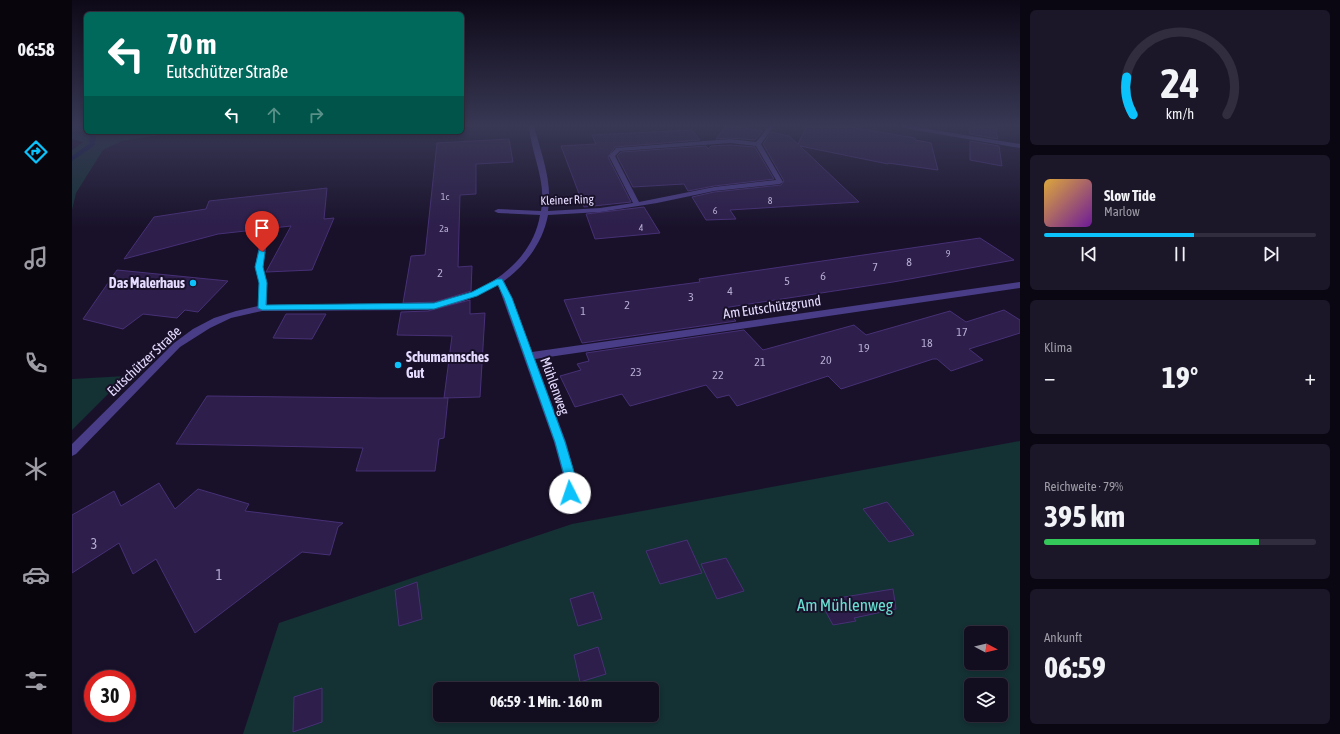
<!DOCTYPE html>
<html lang="de">
<meta charset="utf-8">
<style>
:root{--surface:#130d20;--page:#1c1629;--text:#f1f3f6;--muted:#9d9ca5;--line:#322d3e;--accent:#0bc2fb}
body{margin:0;font-family:"Asap Condensed",sans-serif;background:var(--page);color:var(--text);height:100vh;display:flex;flex-direction:column;font-size:15px;white-space:nowrap}
*{box-sizing:border-box;margin:0}
p{font-size:13px;color:var(--muted)}
.icon{flex:none;width:22px;height:22px;fill:none;stroke:currentColor;stroke-width:2;stroke-linecap:round;stroke-linejoin:round}
.map{position:relative;flex:1;overflow:hidden}
.drawer{display:flex;flex-direction:column;gap:10px;padding:10px;background:#0a0712;width:320px}
.drawer>*{flex:none}
.top-card{position:absolute;left:12px;top:12px;width:380px;height:122px;border-radius:6px;box-shadow:0 2px 6px #0003,0 0 0 1px var(--line);background:#00695c;color:#fff;overflow:hidden}
.needle{width:26px;rotate:97deg}
.tools{position:absolute;left:892px;top:626px;display:grid;gap:8px}
.tools a{display:grid;place-items:center;width:44px;height:44px;border-radius:6px;background:var(--surface);box-shadow:0 2px 6px #0003,0 0 0 1px var(--line);font-size:20px}
.speed{position:absolute;left:12px;top:670px;display:flex;gap:8px;font-size:20px;font-weight:700;text-align:center}
.speed>*{display:grid;place-content:center;width:52px;height:52px;border-radius:50%;background:var(--surface);box-shadow:0 2px 6px #0003,0 0 0 1px var(--line);line-height:1}
.speed .limit{border:6px solid #d22;background:#fff;color:#111}
.pin{position:absolute;display:grid;place-items:center;width:34px;height:34px;color:#fff;margin:-41px -17px;border-radius:50% 50% 50% 0;rotate:-45deg;box-shadow:0 0 4px #0007}
.pin .icon{rotate:45deg}
.me{position:absolute;width:44px;margin:-22px;rotate:356deg;stroke-linejoin:round;filter:drop-shadow(0 0 3px #0008)}
.turn{display:flex;align-items:center;gap:14px;height:84px;padding:0 16px;font-size:18px}
.turn .icon{width:52px;height:52px;stroke-width:2.5}
.turn b{display:block;font-size:28px;line-height:34px}
.lanes{display:flex;align-items:center;height:38px;padding:0 16px;background:#0003;justify-content:center;gap:20px;direction:ltr}
.lanes .off{opacity:.35}
.big{font-size:30px;font-weight:700;line-height:1.1}
.drawer .widget{flex:1;display:flex;flex-direction:column;justify-content:center;gap:6px;min-width:0;padding:0 14px;border-radius:6px;background:var(--page)}
.drawer .dial{align-items:center;gap:0}
.dial svg{height:104px;overflow:visible;fill:none;stroke:var(--line);stroke-width:7;stroke-linecap:round;text-anchor:middle}
.dial text{fill:var(--text);stroke:none}
.song{display:flex;align-items:center;gap:12px}
.cover{width:48px;height:48px;border-radius:6px;background:linear-gradient(135deg,hsl(40 70% 55%),hsl(280 70% 35%))}
.played{height:4px;border-radius:2px;background:linear-gradient(90deg,var(--accent) 55%,var(--line) 55%)}
.keys{display:flex;justify-content:space-around;direction:ltr}
.heat{display:flex;justify-content:space-between;align-items:center;font-size:22px;direction:ltr}
.charge{height:6px;border-radius:3px;background:linear-gradient(90deg,#34c759 79%,var(--line) 0)}
.trip{position:absolute;left:361px;top:682px;width:226px;height:40px;border-radius:6px;background:var(--surface);box-shadow:0 2px 6px #0003,0 0 0 1px var(--line);font-weight:700;line-height:40px;text-align:center}
main{display:flex;flex:1;min-height:0}
.dock{display:flex;flex-direction:column;width:72px;justify-content:space-around;align-items:center;background:#08050d;color:var(--muted)}
.dock .icon{width:28px;height:28px}
.dock .current{color:var(--accent)}
.dock b{font-size:18px;color:var(--text)}
.map>svg:first-child{display:block}
.green{fill:#143134;fill-rule:evenodd}
.lines{fill:none;stroke-linecap:round;stroke-linejoin:round}
.stream{fill:#0c1a48;fill-rule:evenodd}
.building{fill:#2d1e4b;stroke:#473076}
.street{fill:#4a3d88;fill-rule:evenodd}
.route{fill:#0bc2fb;stroke:#077ea3}
.poi-dot{fill:#0bc2fb;stroke:#19112a;stroke-width:1.5}
.labels{text-anchor:middle;stroke-width:4;stroke-linejoin:round;paint-order:stroke}
.far-number-label{font-size:10px;fill:#b6acd1}
.far-street-label{font-size:12px;fill:#e4dbfe;stroke:#19112a}
.number-label{font-size:12px;fill:#b6acd1}
.poi-label{font-size:14px;font-weight:bold;fill:#e4dbfe;stroke:#19112a;text-anchor:end}
.street-label{font-size:14px;fill:#e4dbfe;stroke:#19112a}
.near-number-label{font-size:14px;fill:#b6acd1}
.near-park-label{font-size:17px;fill:#67dfd1;stroke:#19112a}
</style>
<main>
<nav class="dock">
<b>06:58</b>
<svg class="icon current" aria-label="directions" viewBox="0 0 24 24"><path d="M12 3l9 9-9 9-9-9zM9 14v-3h6M13 9l2 2-2 2"/></svg>
<svg class="icon" aria-label="music" viewBox="0 0 24 24"><path d="M9 18V5l10-2v13"/><circle cx="6" cy="18" r="3"/><circle cx="16" cy="16" r="3"/></svg>
<svg class="icon" aria-label="phone" viewBox="0 0 24 24"><path d="M5 4h4l2 5-3 2q2 4 5 5l2-3 5 2v4C11 20 4 13 5 4z"/></svg>
<svg class="icon" aria-label="climate" viewBox="0 0 24 24"><path d="M12 3v18M4 7l16 10M4 17L20 7"/></svg>
<svg class="icon" aria-label="car" viewBox="0 0 24 24"><path d="M5 17H2v-5l4-1 3-4h7l3 4 3 1v5h-3M9 17h6M6 11h13"/><circle cx="7" cy="17" r="2"/><circle cx="17" cy="17" r="2"/></svg>
<svg class="icon" aria-label="filters" viewBox="0 0 24 24"><path d="M4 7h16M4 17h16"/><circle cx="9" cy="7" r="2"/><circle cx="15" cy="17" r="2"/></svg>
</nav>
<div class="map">
<svg width="948" height="734" viewBox="0 0 948 734">
<rect width="100%" height="100%" fill="#19112a"/>
<g class="green">
<path d="M0 126H14V132H103L50 141 31 150 4 193 0 210V150L11 142 0 139Z"/>
<path d="M54 376 0 430V379Z"/>
<path d="M948 441V734H171L207 623 500 524ZM899 633H929V663H899ZM899 685H929V715H899ZM368 689H580V715H368Z"/>
</g>
<g class="lines">
<g class="stream">
<path d="M0 126H14V128L1 127Z"/>
<path d="M15 132H21L24 137 23 145 0 161V156L17 144 18 137Z"/>
</g>
</g>
<g class="building">
<path d="M654 126H662L691 131 683 140 658 138 644 139Z"/>
<path d="M735 126H772L843 138V140L859 143 866 170 816 163V164L728 146 787 202 658 210 664 219 634 220 620 197 642 192 709 185 712 181 691 144 699 132 717 136 726 144Z"/>
<path d="M898 126H923L926 139 898 134Z"/>
<path d="M620 130 628 140 543 147 536 157 559 202 512 207 489 146 524 144 520 135Z"/>
<path d="M437 139 441 162 404 164V194L388 195 386 267 400 266 399 291 363 302 331 303 339 256 353 255 365 143Z"/>
<path d="M898 141 927 146 930 166 898 160Z"/>
<path d="M658 145 683 147 702 179 642 186 616 191 612 184 561 187 545 156 549 152 634 146 636 149 639 146Z"/>
<path d="M255 188 252 219 262 218 240 270 194 272 219 226 146 234 52 259 82 217 134 209 137 201Z"/>
<path d="M572 207 588 233 523 239 514 214Z"/>
<path d="M908 238 942 260 821 282 651 308 664 321 510 343 492 300 628 282 627 279Z"/>
<path d="M45 270 156 281 126 312 113 310 105 318 71 314 51 329 11 319Z"/>
<path d="M398 300V314L413 313 408 397 372 398 380 336 325 335 329 312 356 311Z"/>
<path d="M932 310 948 320V333L897 349 911 360 879 371 865 359H861L769 389 756 376 665 406 657 395 645 398 634 385 558 406 550 394 503 407 488 376 509 370 505 364 517 361 514 353 672 330 691 350 782 325 794 335 878 311 894 322Z"/>
<path d="M214 314H254L240 339 201 338Z"/>
<path d="M135 396 308 398H376L372 438 367 439 363 471H284L291 448 104 444Z"/>
<path d="M87 483 103 509 126 489 177 504 173 511 271 523 266 527 258 555 230 552 123 633 84 559 61 574 47 543 0 573V515L42 491 49 506Z"/>
<path d="M815 502 842 535 817 542 791 509Z"/>
<path d="M615 540 630 573 588 584 574 551Z"/>
<path d="M654 558 672 591 645 599 629 564Z"/>
<path d="M345 582 350 619 327 626 323 590Z"/>
<path d="M821 589 824 609 782 618 784 621 761 625 748 601Z"/>
<path d="M521 592 530 619 506 626 498 599Z"/>
<path d="M526 647 534 674 508 682 502 655Z"/>
<path d="M250 688V722L221 732 222 697Z"/>
</g>
<g class="lines">
<g class="street">
<path d="M457 126H462C469 153 481 182 476 211L528 208 561 203 537 156 544 148 658 139 684 142 697 126H702L689 144 711 182 708 184 642 191 585 203 528 212 476 215C471 242 454 265 432 281L440 298 460 352 948 282V288L463 359 494 442 505 482 504 493 498 507 494 509 490 507 488 503 492 493 493 482 482 442 426 285 405 296 386 303 356 310 190 311 159 318 138 328 108 347 4 454 0 456V444L102 343 121 329 142 318 164 311 186 306 187 283 183 267 189 235H192L196 237 191 267 195 283V305C234 304 274 305 314 304 330 304 346 306 363 303 409 295 460 265 468 215L426 213 422 211 426 209 469 211C475 181 459 154 457 126ZM658 143 684 146 704 180 642 187 567 202 543 156 548 151Z"/>
<path d="M829 126H838L948 144V148L831 128Z"/>
<path d="M291 132H300L289 135V133Z"/>
</g>
</g>
<linearGradient id="sky" x2="0" y2="1"><stop stop-color="#0e0917"/><stop offset="0.55" stop-color="#383855"/><stop offset="1" stop-color="#383855" stop-opacity="0"/></linearGradient>
<rect width="948" height="228" fill="url(#sky)"/>
<path class="route" d="M187 250 193 252 191 267 195 283 194 305 362 303 400 292 425 279H430L440 298 493 442 505 482 502 497 498 498 494 497 493 493 494 482 483 442 432 298 426 285 405 296 362 309 190 310 186 308 187 283 183 267Z"/>
<g class="poi-dot">
<circle cx="121" cy="283" r="4"/>
<circle cx="326" cy="365" r="4"/>
</g>
<g class="labels">
<g class="far-number-label">
<text x="373" y="200">1c</text>
<text x="698" y="204">8</text>
<text x="643" y="214">6</text>
<text x="569" y="231">4</text>
<text x="372" y="232">2a</text>
<text x="876" y="257">9</text>
</g>
<g class="far-street-label">
<text transform="translate(495 200) rotate(-2)" y="4">Kleiner Ring</text>
</g>
<g class="number-label">
<text x="837" y="266">8</text>
<text x="803" y="271">7</text>
<text x="368" y="277">2</text>
<text x="751" y="280">6</text>
<text x="715" y="285">5</text>
<text x="658" y="295">4</text>
<text x="619" y="301">3</text>
<text x="555" y="309">2</text>
<text x="511" y="315">1</text>
<text x="890" y="336">17</text>
<text x="855" y="347">18</text>
<text x="792" y="352">19</text>
<text x="754" y="364">20</text>
<text x="688" y="366">21</text>
<text x="564" y="376">23</text>
<text x="646" y="379">22</text>
</g>
<g class="poi-label">
<text x="113" y="288">Das Malerhaus</text>
<text x="334" y="362" text-anchor="start">Schumannsches<tspan x="334" dy="16">Gut</tspan></text>
</g>
<g class="street-label">
<text transform="translate(700 307) rotate(-8)" y="5">Am Eutschützgrund</text>
<text transform="translate(72 361) rotate(-43)" y="5">Eutschützer Straße</text>
<text transform="translate(483 386) rotate(70)" y="5">Mühlenweg</text>
</g>
<g class="near-number-label">
<text x="22" y="549">3</text>
<text x="147" y="580">1</text>
</g>
<g class="near-park-label">
<text x="773" y="611">Am Mühlenweg</text>
</g>
</g>
</svg>
<div class="tools">
<a><svg class="needle" viewBox="-14 -14 28 28"><path d="M0-13l5 13h-10z" fill="#e53935"/><path d="M0 13l5-13h-10z" fill="#9d9ca5"/></svg></a>
<a><svg class="icon" aria-label="layers" viewBox="0 0 24 24"><path d="M12 4l9 5-9 5-9-5zM3 14l9 5 9-5"/></svg></a>
</div>
<div class="speed"><div class="limit">30</div></div>
<div class="pin" style="left:190px;top:252px;background:#d93025"><svg class="icon" aria-label="arrive" viewBox="0 0 24 24"><path d="M6 21V4h12l-3 4 3 4H6"/></svg></div>
<svg class="me" style="left:498px;top:493px" viewBox="-20 -20 40 40"><circle r="19" fill="#fff"/><path d="M0-13L10 11 0 6-10 11z" fill="#0bc2fb"/></svg>
<div class="trip">06:59 · 1 Min. · 160 m</div>
<div class="top-card">
<div class="turn"><svg class="icon" aria-label="left" viewBox="0 0 24 24"><path d="M17 20v-9H6M10 6l-5 5 5 5"/></svg><div><b>70 m</b>Eutschützer Straße</div></div>
<div class="lanes"><svg class="icon" aria-label="left" viewBox="0 0 24 24"><path d="M17 20v-9H6M10 6l-5 5 5 5"/></svg><svg class="icon off" aria-label="ahead" viewBox="0 0 24 24"><path d="M12 20V5M6 11l6-6 6 6"/></svg><svg class="icon off" aria-label="right" viewBox="0 0 24 24"><path d="M7 20v-9h11M14 6l5 5-5 5"/></svg></div>
</div>
</div>
<section class="drawer">
<div class="widget dial"><svg viewBox="0 0 100 80">
<path d="M14 69A42 42 0 1 1 86 69"/>
<path d="M14 69A42 42 0 0 1 9 40" stroke="#0bc2fb"/>
<text x="50" y="56" font-size="32" font-weight="700">24</text>
<text x="50" y="72" font-size="11">km/h</text>
</svg></div>
<div class="widget">
<div class="song"><i class="cover"></i><div><b>Slow Tide</b><p>Marlow</p></div></div>
<div class="played"></div>
<div class="keys"><svg class="icon" aria-label="previous" viewBox="0 0 24 24"><path d="M18 5L8 12l10 7zM5 5v14"/></svg><svg class="icon" aria-label="pause" viewBox="0 0 24 24"><path d="M8 5v14M16 5v14"/></svg><svg class="icon" aria-label="next" viewBox="0 0 24 24"><path d="M6 5l10 7-10 7zM19 5v14"/></svg></div>
</div>
<div class="widget"><p>Klima</p>
<div class="heat"><a>−</a><b class="big">19°</b><a>+</a></div>
</div>
<div class="widget"><p>Reichweite · 79%</p><b class="big">395 km</b><div class="charge"></div></div>
<div class="widget"><p>Ankunft</p><b class="big">06:59</b></div>
</section>
</main>
